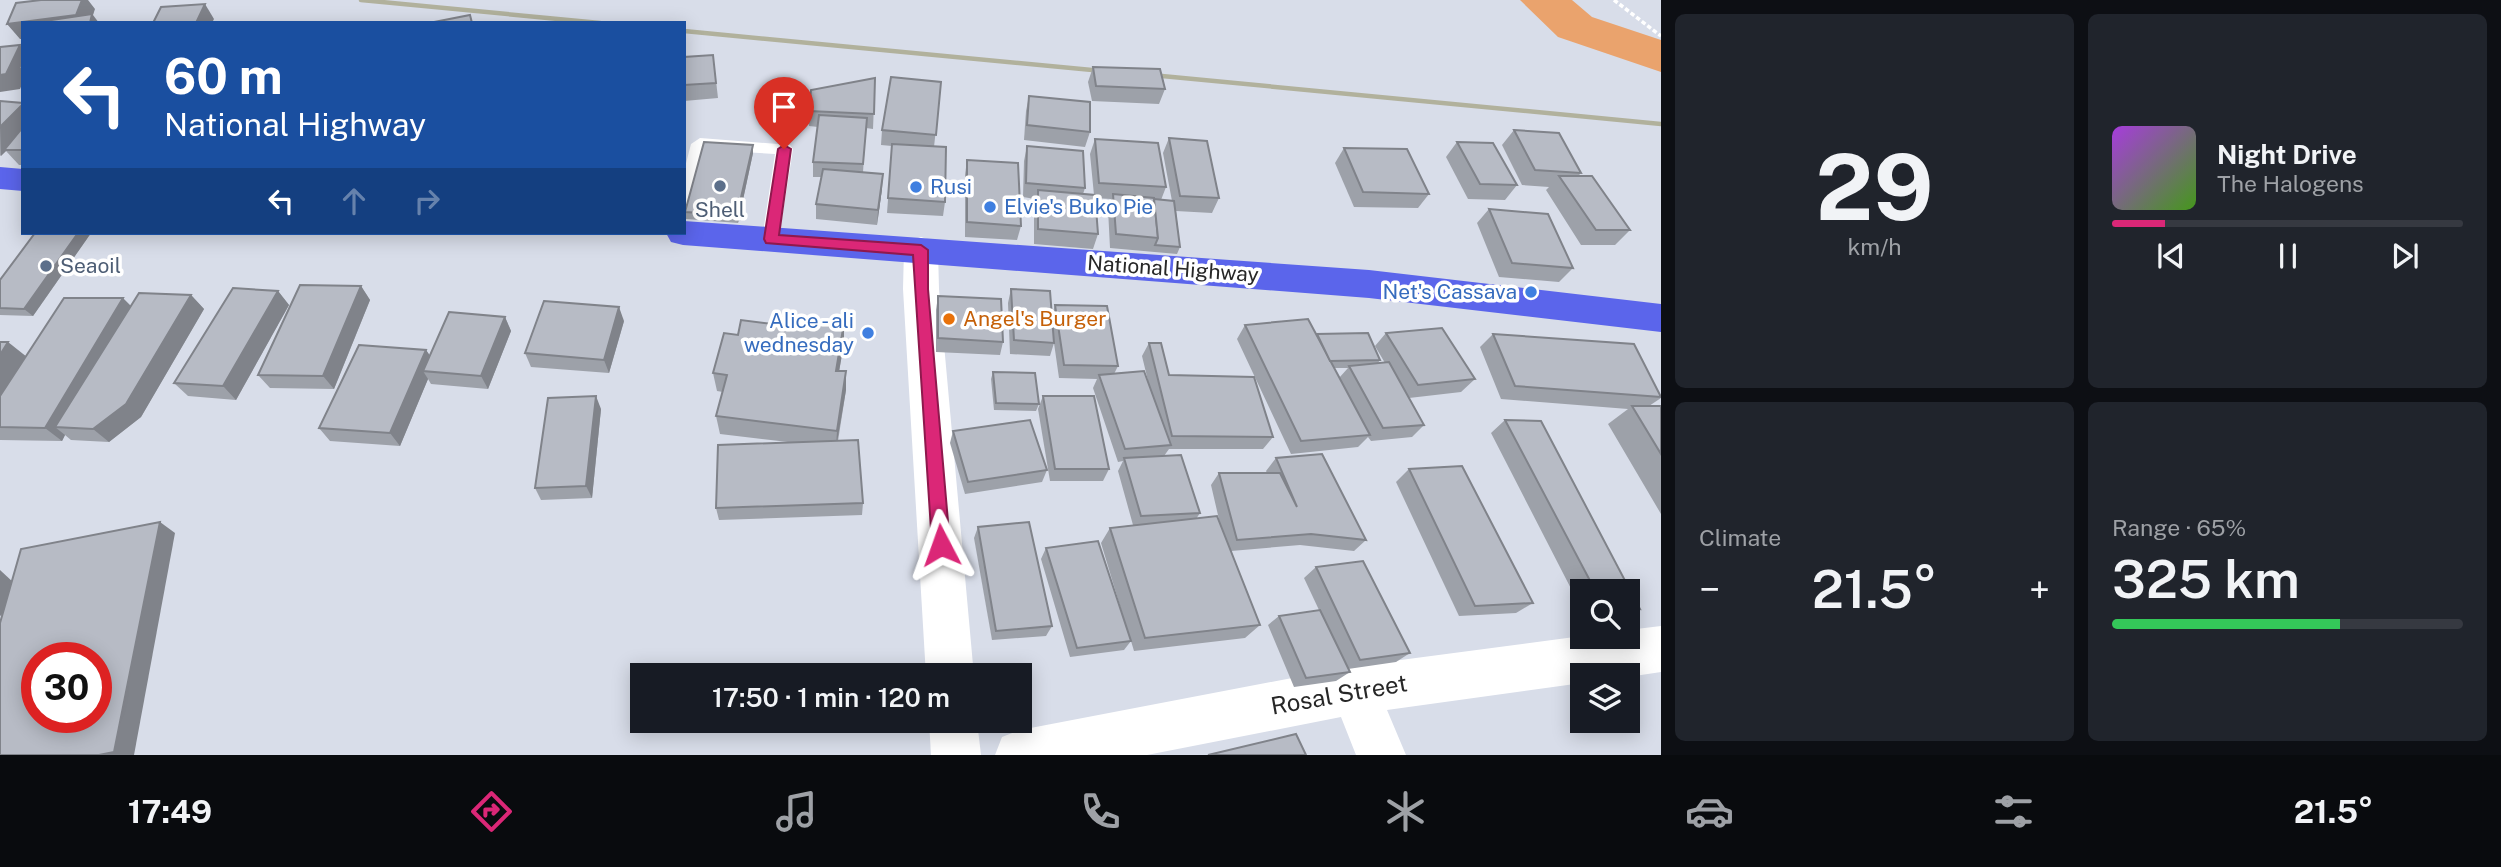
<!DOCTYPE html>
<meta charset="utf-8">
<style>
:root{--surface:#171b24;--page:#20242c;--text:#f1f3f6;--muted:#9ea1a6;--line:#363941;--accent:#db2777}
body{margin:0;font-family:"Public Sans",sans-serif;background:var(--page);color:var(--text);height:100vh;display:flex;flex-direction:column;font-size:26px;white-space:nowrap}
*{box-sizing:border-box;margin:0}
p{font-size:23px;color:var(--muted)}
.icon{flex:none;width:38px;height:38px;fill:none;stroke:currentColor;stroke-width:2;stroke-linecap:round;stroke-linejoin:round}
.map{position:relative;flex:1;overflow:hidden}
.drawer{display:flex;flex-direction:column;gap:14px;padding:14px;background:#0d0f14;width:840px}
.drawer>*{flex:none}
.hud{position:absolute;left:21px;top:21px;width:665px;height:214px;border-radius:0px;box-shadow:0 4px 18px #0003;background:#1a4fa0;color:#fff;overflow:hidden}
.tools{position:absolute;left:1570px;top:579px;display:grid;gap:14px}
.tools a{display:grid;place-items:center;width:70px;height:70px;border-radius:0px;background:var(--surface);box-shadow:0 4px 18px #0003;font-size:35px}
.speed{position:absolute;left:21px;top:642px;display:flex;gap:14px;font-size:35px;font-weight:700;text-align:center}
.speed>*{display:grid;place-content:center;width:91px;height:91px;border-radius:50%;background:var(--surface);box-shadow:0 4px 18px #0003;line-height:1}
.speed .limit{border:10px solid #d22;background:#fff;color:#111}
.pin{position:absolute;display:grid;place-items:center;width:60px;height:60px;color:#fff;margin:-72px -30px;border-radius:50% 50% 50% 0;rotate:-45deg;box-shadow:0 0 7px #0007}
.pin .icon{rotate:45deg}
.me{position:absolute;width:77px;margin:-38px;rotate:356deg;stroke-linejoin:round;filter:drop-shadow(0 0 5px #0008)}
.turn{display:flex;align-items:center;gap:24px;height:147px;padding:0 28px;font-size:32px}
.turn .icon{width:91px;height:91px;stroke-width:2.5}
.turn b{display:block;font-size:49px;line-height:60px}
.lanes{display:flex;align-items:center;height:66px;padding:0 28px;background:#0003;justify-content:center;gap:35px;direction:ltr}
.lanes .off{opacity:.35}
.big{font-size:52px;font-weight:600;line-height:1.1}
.drawer .tile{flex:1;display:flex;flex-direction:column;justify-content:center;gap:10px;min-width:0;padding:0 24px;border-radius:10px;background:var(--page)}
.drawer .dial{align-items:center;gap:0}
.dial b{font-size:91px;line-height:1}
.song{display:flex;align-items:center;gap:21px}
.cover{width:84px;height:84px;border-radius:10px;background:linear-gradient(135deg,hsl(280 70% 55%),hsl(100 70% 35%))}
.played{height:7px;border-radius:4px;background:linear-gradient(90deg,var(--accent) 15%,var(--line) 15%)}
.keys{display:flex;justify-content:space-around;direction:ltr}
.heat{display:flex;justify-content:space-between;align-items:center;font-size:38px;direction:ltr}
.charge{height:10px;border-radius:5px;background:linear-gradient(90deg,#34c759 65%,var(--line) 0)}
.drawer .tiles{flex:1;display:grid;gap:14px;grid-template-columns:repeat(2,1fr)}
.trip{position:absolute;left:630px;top:663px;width:402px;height:70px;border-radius:0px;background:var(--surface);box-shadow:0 4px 18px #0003;font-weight:600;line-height:70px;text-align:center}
.tab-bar{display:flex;height:112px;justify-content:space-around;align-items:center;background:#090b0e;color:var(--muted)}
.tab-bar .icon{width:49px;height:49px}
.tab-bar .on{color:var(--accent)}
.tab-bar b{font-size:32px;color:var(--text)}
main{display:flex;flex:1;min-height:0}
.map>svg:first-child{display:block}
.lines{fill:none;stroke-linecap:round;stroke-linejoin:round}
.river{fill:#eaa36d;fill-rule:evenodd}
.path{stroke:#fff;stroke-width:3.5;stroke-dasharray:4.5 2.5;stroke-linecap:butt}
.lane{fill:#fff;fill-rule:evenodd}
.street{fill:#fff;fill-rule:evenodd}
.primary{fill:#5b65eb;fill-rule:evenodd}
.rail{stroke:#b1b19c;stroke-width:4.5}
.wall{fill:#9da1a9;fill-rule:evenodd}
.shaded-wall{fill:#80838a}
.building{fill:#b7bbc5;stroke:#80838a;stroke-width:2;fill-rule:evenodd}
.route{fill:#db2777;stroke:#8e194d;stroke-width:2}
.service-dot{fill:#5c6f8a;stroke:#fff;stroke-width:2.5}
.shop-dot{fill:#3f7fe0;stroke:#fff;stroke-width:2.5}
.food-dot{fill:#e8710a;stroke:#fff;stroke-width:2.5}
.labels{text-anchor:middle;stroke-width:7;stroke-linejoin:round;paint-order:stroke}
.shop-label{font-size:21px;fill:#366cbe;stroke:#fff;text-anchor:start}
.service-label{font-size:21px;fill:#4e5e75;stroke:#fff}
.street-label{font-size:21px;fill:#272727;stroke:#fff}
.food-label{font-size:21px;fill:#c56008;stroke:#fff;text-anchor:start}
.near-street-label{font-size:24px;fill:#272727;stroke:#fff}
</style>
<main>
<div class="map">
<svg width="1661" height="755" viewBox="0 0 1661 755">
<rect width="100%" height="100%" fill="#d8dde9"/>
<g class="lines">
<path class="river" d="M1520 0H1572L1592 17 1661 40V72L1558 37Z"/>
<path class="path" d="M1614 0 1661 36"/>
<path class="lane" d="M700 138 790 145 793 149 778 244 771 246 762 239 775 154 707 150 693 207 684 213V171L691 144Z"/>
<g class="street">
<path d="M921 237 933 241 938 250 939 289 974 676H926L903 289 904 250 909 241Z"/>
<path d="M1661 626V672L1628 677 1582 676V683L1387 710 1406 755H1356L1341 717 1147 755H995L1002 737 1020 730 1355 666 1582 636 1628 637V630Z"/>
<path d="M929 721H977L981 755H931Z"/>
</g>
<g class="primary">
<path d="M0 167 23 169V191L0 189Z"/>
<path d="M684 221 1369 270 1661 304V332L1369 298 683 245 671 242 666 233H684Z"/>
</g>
<g class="rail">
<path d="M361 0 600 23"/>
<path d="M684 31 1113 72"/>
<path d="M1141 74 1661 124"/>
</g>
</g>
<g class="wall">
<path d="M713 55 718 98 684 101V57Z"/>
<path d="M1093 67 1165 89 1159 104 1092 101 1088 82Z"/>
<path d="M875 78 873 129 866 128 863 172 882 189 877 225 816 219V204L822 177H813V162L818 127 809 126V111Z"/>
<path d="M941 82 934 147 945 202 943 216 887 213 892 146 881 145 882 130Z"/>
<path d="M1029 96 1090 132 1085 147 1024 140 1026 111Z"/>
<path d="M0 101 23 103V165H19L6 151 0 156Z"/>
<path d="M1514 130 1581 173 1578 176 1630 230 1615 245H1581L1546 190 1549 187 1522 185 1502 145Z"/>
<path d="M1169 138 1219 198 1212 213 1176 211 1180 247 1177 254 1110 248 1108 209 1111 199 1095 198 1098 234 1093 249 1034 244V205L1035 199 1023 197 1024 161 1027 146 1085 188 1083 194 1094 195 1090 154 1095 139 1166 187 1161 200 1172 201 1163 153Z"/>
<path d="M1457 142 1517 185 1505 200 1468 199 1446 157Z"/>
<path d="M753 145V153L738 223 686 219 685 212Z"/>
<path d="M1344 148 1429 194 1418 208 1354 207 1335 163Z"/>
<path d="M967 160 1021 226 1017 240 965 237V175Z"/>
<path d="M1489 209 1573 268 1559 282 1499 277 1477 223Z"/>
<path d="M35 233H91L33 316 0 315V280Z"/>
<path d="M361 286 370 300 334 389 270 388 258 375Z"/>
<path d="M1011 289 1052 315 1055 305 1118 366 1114 374 1150 389 1142 356 1149 343 1169 375 1273 437 1263 449H1169L1164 456 1200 513 1196 519 1221 528 1211 485 1219 473H1267L1266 471 1276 458 1366 540 1354 551 1300 545 1231 551 1260 625 1245 638 1134 651 1131 641 1124 650 1070 657 1041 559 1046 548 1127 629 1101 543 1110 528 1133 525 1118 471 1123 461 1118 462 1093 388 1097 379 1059 378 1054 343 1050 356 1010 354 1008 303Z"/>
<path d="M278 291 289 305 236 400 188 396 174 383Z"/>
<path d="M191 295 204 309 141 417 109 442 71 440 65 435 62 441 0 440V342L26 357 131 306Z"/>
<path d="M938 296 1003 342 1000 355 936 352V310Z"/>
<path d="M505 317 511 331 488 389 431 384 428 379 400 446 330 441 319 428 426 350 430 356Z"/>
<path d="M624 321 609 373 531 367 525 353Z"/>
<path d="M844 323V343L839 371 846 390 838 441 863 503 862 515 719 520 716 508 788 442 720 434 716 416 723 392 717 391 713 373 738 335 772 324Z"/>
<path d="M1245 325 1316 335 1317 334 1380 360 1378 363H1385L1375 346 1386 333 1475 379 1461 392 1409 398 1424 425 1412 437 1371 441 1368 437 1358 447 1291 454 1237 339ZM1334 368H1348L1339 378Z"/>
<path d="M1493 334 1661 398 1649 406H1661V514L1608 424 1628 409 1501 399 1480 347Z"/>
<path d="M993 372 1039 404 1036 411 994 410 991 379Z"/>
<path d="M1043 396 1109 469 1103 481H1050L1038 409Z"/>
<path d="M601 409 592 498 541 500 535 488Z"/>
<path d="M1505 420 1541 421 1640 609 1628 615V592H1582V610L1491 433Z"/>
<path d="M953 431 1047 470 1042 482 965 494 950 443Z"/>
<path d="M1409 469 1533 603 1516 613 1459 616 1396 482Z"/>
<path d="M978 527 1052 626 1046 636 992 640 974 538Z"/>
<path d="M1316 567 1410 653 1396 662 1348 669 1350 672 1336 681 1294 687 1268 625 1279 616 1319 610 1304 578Z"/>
</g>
<g class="shaded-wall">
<path d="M82 0H88L95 9 93 15 99 23H23V39H20L7 24Z"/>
<path d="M205 4 214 19 212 23H196Z"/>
<path d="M20 45 23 49V82L20 89 0 92V75Z"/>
<path d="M23 104V133L4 150 6 151 1 156 0 127Z"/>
<path d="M753 145V153L738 223 737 215Z"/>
<path d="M883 174 882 189 877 225 878 210Z"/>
<path d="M78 233H91L33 316 24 309Z"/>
<path d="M361 286 370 300 334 389 323 376Z"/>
<path d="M278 291 289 305 236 400 223 386Z"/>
<path d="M191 295 204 309 141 417 109 442 93 429Z"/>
<path d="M123 298 137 312 55 427 65 435 62 441 45 428Z"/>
<path d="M619 307 624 321 609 373 604 360Z"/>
<path d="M505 317 511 331 488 389 481 376Z"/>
<path d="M844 323V343L836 389V371Z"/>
<path d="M8 342 32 361 0 412V355Z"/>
<path d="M426 350 435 363 423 371 428 379 400 446 390 433Z"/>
<path d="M846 371V390L836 448 837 431Z"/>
<path d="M596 396 601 409 592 498 586 486Z"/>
<path d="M160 522 175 533 134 755H99Z"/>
<path d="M0 570 28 596 0 616Z"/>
</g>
<g class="building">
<path d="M41 0H82L76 15 7 24 16 3Z"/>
<path d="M205 4 196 23H153L161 7Z"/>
<path d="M92 14 90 23H45V21Z"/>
<path d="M470 15 472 23H429Z"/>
<path d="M20 45 6 74 0 75V47Z"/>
<path d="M713 55 716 83 684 85V57Z"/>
<path d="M23 58V69H19Z"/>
<path d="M1093 67 1160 69 1165 89 1096 86Z"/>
<path d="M891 77 941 82 936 135 882 130Z"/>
<path d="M875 78 874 114 809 111 811 90Z"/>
<path d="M1029 96 1090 102V132L1027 125Z"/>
<path d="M0 101 23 103V104L0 127Z"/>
<path d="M819 115 867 118 863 164 813 162Z"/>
<path d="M23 127V150H4Z"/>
<path d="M1514 130 1559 133 1581 173 1535 170Z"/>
<path d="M1169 138 1207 141 1219 198 1180 196Z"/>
<path d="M1095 139 1158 143 1166 187 1099 183Z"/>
<path d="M704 142 753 145 737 215 685 212Z"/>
<path d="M1457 142 1493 143 1517 185 1480 184Z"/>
<path d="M892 144 946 147 945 202 888 198Z"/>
<path d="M1027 146 1083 151 1085 188 1026 183Z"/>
<path d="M1344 148 1407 149 1429 194 1363 192Z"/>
<path d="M967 160 1018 163 1021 226 967 222Z"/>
<path d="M823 169 883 174 878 210 816 204Z"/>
<path d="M1559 176H1592L1630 230H1596Z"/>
<path d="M1038 190 1095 195 1098 234 1038 229Z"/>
<path d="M1113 194 1154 198 1158 238 1116 234Z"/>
<path d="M1154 199 1174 201 1180 247 1155 245 1158 238Z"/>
<path d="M1489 209 1548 214 1573 268 1512 263Z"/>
<path d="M35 233H78L24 309 0 308V280Z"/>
<path d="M300 285 361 286 323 376 258 375Z"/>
<path d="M233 288 278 291 223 386 174 383Z"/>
<path d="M1011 289 1050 291 1054 343 1014 340Z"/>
<path d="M139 293 191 295 126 404 93 429 55 427Z"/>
<path d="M938 296 1001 299 1003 342 938 338Z"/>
<path d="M64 298H123L45 428 0 427V396Z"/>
<path d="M544 301 619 307 604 360 525 353Z"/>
<path d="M1055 305 1107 306 1118 366 1064 365Z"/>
<path d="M449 312 505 317 481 376 423 371Z"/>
<path d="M774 316 844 323 836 371H846L837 431 716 416 727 375 713 373 724 333 738 335 741 320 772 324Z"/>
<path d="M1308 319 1370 435 1301 441 1245 325Z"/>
<path d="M1442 328 1475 379 1418 385 1386 333Z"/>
<path d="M1368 333 1380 360 1330 361 1317 334Z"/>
<path d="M1493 334 1634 344 1661 397 1515 386Z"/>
<path d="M0 342H8L0 355Z"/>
<path d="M1149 343H1161L1169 375 1254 377 1273 437 1172 436Z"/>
<path d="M359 345 426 350 390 433 319 428Z"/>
<path d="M1389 362 1424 425 1383 428 1349 366Z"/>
<path d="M1144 371 1171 445 1125 449 1099 375Z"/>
<path d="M993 372 1035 373 1039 404 996 403Z"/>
<path d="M596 396 586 486 535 488 548 398Z"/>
<path d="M1043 396H1094L1109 469H1055Z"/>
<path d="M1632 406H1661V454Z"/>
<path d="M1030 420 1047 470 968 482 953 431Z"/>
<path d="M1505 420 1541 421 1640 609 1628 608V592H1596Z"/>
<path d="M858 440 863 503 716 508 718 445Z"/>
<path d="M1322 454 1366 540 1311 534 1237 540 1219 473H1280L1297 507 1276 458Z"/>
<path d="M1181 455 1200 513 1141 516 1124 458Z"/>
<path d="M1462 466 1533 603 1475 606 1409 469Z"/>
<path d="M1217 516 1260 625 1145 638 1110 528Z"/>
<path d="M160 522 114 752 99 755H0V623L21 549ZM37 658H96V718H37Z"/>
<path d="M1029 522 1052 626 996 631 978 527Z"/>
<path d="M1098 541 1131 641 1077 648 1046 548Z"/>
<path d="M1363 561 1410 653 1360 660 1316 567Z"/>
<path d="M1320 610 1350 672 1306 678 1279 616Z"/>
<path d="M1296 734 1306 755H1208Z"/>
</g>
<path class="route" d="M784 145 791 149 779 235 921 245 928 250V289L950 545 947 551 941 553 934 551 932 545 913 255 766 243 764 239 778 149Z"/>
<g class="service-dot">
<circle cx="720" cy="186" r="7"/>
<circle cx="46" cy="266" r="7"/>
</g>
<g class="shop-dot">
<circle cx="916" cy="187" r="7"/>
<circle cx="990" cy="207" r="7"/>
<circle cx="1531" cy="292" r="7"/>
<circle cx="868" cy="333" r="7"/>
</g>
<circle class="food-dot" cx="949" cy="319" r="7"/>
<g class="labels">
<g class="shop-label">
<text x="930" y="194">Rusi</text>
<text x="1004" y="214">Elvie's Buko Pie</text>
<text x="1517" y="299" text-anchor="end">Net's Cassava</text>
<text x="854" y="328" text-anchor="end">Alice - ali<tspan x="854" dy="24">wednesday</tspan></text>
</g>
<g class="service-label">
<text x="720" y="217">Shell</text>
<text x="60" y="273" text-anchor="start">Seaoil</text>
</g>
<g class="street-label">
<text transform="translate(1173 269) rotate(4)" y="7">National Highway</text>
</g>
<g class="food-label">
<text x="963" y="326">Angel's Burger</text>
</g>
<g class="near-street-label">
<text transform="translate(1339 695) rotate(-10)" y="8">Rosal Street</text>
</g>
</g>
</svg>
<div class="tools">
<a><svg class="icon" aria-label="search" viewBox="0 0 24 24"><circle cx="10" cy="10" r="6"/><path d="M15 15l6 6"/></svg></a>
<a><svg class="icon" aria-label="layers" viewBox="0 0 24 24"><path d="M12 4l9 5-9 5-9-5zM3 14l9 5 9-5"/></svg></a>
</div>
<div class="speed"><div class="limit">30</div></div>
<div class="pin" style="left:784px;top:149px;background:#d93025"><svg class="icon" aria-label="arrive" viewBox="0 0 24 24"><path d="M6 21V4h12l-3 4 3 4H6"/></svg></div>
<svg class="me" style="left:941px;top:545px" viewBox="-20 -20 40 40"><path d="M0-17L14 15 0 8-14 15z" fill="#db2777" stroke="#fff" stroke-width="4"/></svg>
<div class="trip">17:50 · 1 min · 120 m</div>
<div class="hud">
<div class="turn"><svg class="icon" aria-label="left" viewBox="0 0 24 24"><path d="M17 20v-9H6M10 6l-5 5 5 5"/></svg><div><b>60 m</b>National Highway</div></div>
<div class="lanes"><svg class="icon" aria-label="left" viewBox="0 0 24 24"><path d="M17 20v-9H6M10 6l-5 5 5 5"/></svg><svg class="icon off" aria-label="ahead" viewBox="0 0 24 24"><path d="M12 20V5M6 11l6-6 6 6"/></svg><svg class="icon off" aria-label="right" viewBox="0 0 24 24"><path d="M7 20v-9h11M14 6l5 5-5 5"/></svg></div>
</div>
</div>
<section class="drawer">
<div class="tiles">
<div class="tile dial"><b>29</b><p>km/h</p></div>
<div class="tile">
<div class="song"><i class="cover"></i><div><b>Night Drive</b><p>The Halogens</p></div></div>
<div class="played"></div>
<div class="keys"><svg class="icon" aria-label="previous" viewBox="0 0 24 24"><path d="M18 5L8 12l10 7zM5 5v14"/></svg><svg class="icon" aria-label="pause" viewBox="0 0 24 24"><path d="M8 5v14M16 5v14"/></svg><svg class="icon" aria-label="next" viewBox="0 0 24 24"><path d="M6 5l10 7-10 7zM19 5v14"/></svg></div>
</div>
<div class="tile"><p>Climate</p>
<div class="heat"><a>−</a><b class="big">21.5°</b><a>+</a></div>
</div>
<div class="tile"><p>Range · 65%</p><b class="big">325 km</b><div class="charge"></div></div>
</div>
</section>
</main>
<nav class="tab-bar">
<b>17:49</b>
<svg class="icon on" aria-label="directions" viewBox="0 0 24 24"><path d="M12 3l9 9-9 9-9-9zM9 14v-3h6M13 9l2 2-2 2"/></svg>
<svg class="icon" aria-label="music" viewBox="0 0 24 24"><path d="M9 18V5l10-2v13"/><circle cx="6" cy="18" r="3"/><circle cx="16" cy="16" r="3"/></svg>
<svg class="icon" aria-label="phone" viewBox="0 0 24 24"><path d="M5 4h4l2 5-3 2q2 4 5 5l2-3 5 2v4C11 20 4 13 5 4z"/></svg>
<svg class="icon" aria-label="climate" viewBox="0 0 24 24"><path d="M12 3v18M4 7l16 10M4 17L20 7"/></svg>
<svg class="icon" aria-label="car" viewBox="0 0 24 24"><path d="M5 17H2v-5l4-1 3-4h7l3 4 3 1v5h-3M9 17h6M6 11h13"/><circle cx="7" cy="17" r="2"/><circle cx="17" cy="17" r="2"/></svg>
<svg class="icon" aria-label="filters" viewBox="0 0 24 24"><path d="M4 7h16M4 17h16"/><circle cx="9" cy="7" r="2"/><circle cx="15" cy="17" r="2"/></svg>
<b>21.5°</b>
</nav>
